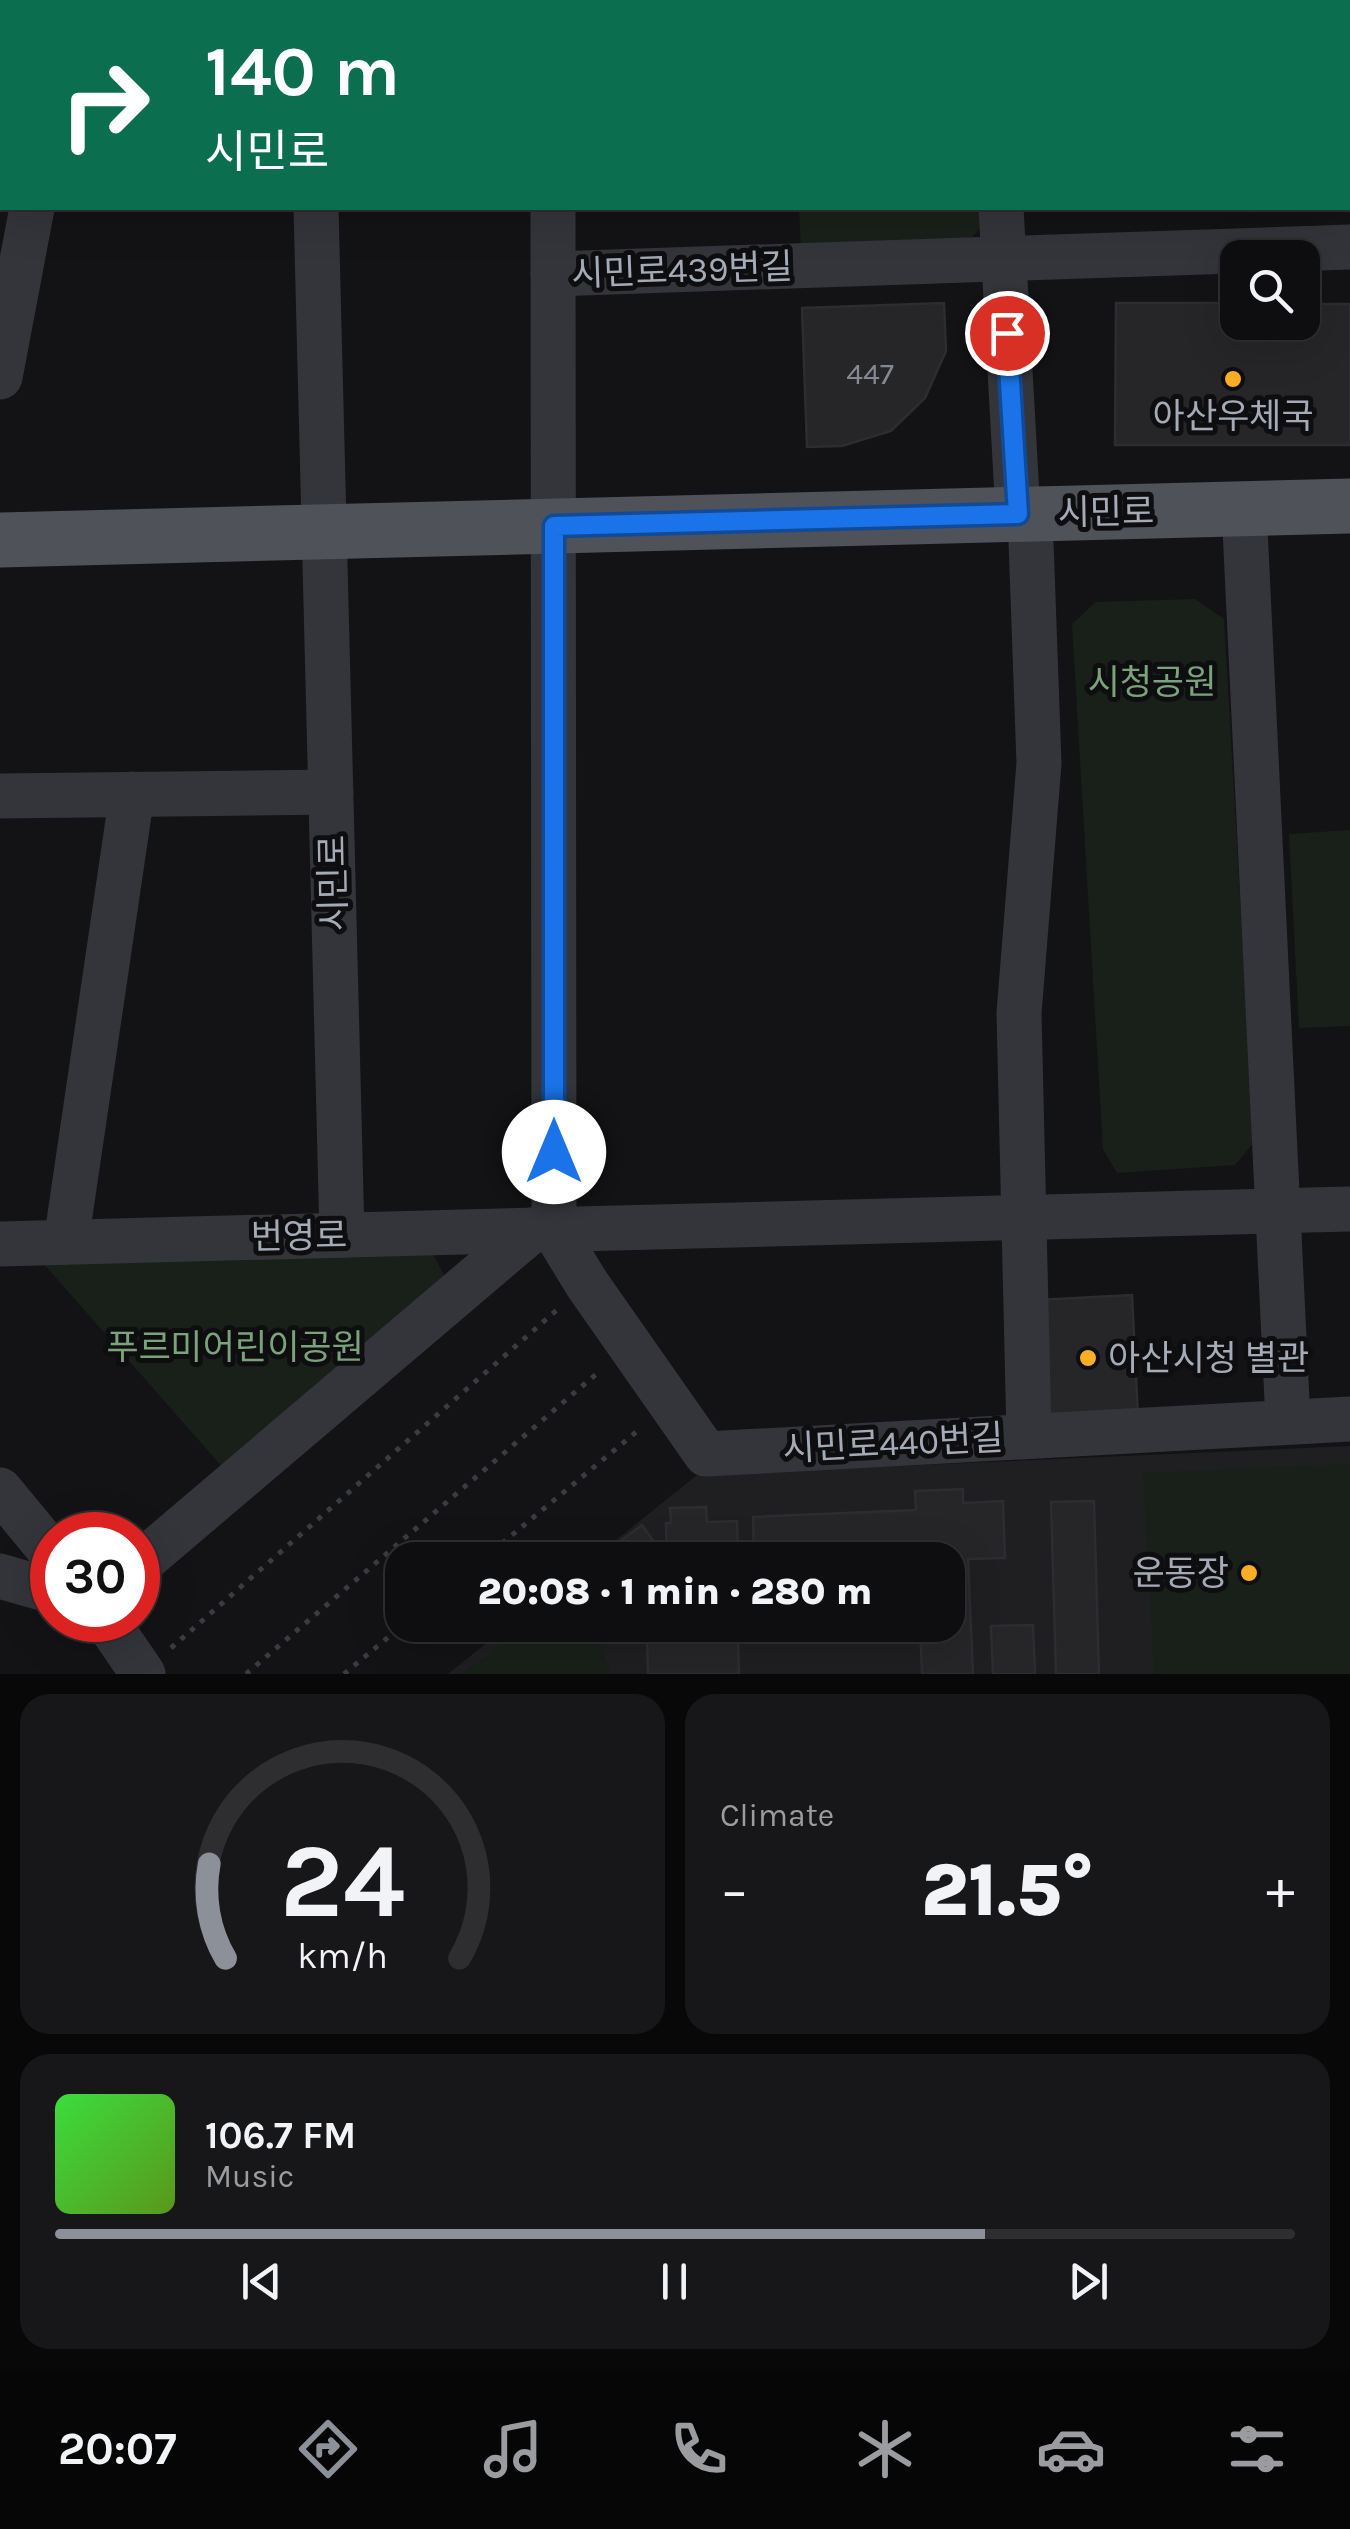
<!DOCTYPE html>
<meta charset="utf-8">
<style>
:root{--surface:#0e0e10;--page:#171719;--text:#f1f3f6;--muted:#9b9c9f;--line:#2e2e30;--accent:#8c9099}
body{margin:0;font-family:Karla,"Noto Sans KR",sans-serif;background:var(--page);color:var(--text);height:100vh;display:flex;flex-direction:column;font-size:38px;white-space:nowrap}
*{box-sizing:border-box;margin:0}
p{font-size:32px;color:var(--muted)}
.icon{flex:none;width:55px;height:55px;fill:none;stroke:currentColor;stroke-width:2;stroke-linecap:round;stroke-linejoin:round}
.map{position:relative;height:1674px;overflow:hidden}
.drawer{display:flex;flex-direction:column;gap:20px;padding:20px;background:#080809;flex:1}
.drawer>*{flex:none}
.top-card{position:absolute;left:0px;top:0px;width:1350px;height:210px;box-shadow:0 10px 40px #0002,0 0 0 2px var(--line);background:#0b6e4f;color:#fff;overflow:hidden}
.buttons{position:absolute;left:1220px;top:240px;display:grid;gap:20px}
.buttons a{display:grid;place-items:center;width:100px;height:100px;border-radius:20px;background:var(--surface);box-shadow:0 10px 40px #0002,0 0 0 2px var(--line);font-size:50px}
.speed{position:absolute;left:30px;top:1512px;display:flex;gap:20px;font-size:50px;font-weight:700;text-align:center}
.speed>*{display:grid;place-content:center;width:130px;height:130px;border-radius:50%;background:var(--surface);box-shadow:0 10px 40px #0002,0 0 0 2px var(--line);line-height:1}
.speed .limit{border:15px solid #d22;background:#fff;color:#111}
.pin{position:absolute;display:grid;place-items:center;width:85px;height:85px;color:#fff;margin:-42px;border:5px solid #fff;border-radius:50%;box-shadow:0 2px 10px #0007}
.me{position:absolute;width:110px;margin:-55px;rotate:0deg;stroke-linejoin:round;filter:drop-shadow(0 0 8px #0008)}
.turn{display:flex;align-items:center;gap:35px;height:210px;padding:0 40px;font-size:45px}
.turn .icon{width:130px;height:130px;stroke-width:2.5}
.turn b{display:block;font-size:70px;line-height:85px}
.big{font-size:75px;font-weight:800;line-height:1.1}
.drawer .widget{flex:1;display:flex;flex-direction:column;justify-content:center;gap:15px;min-width:0;padding:0 35px;border-radius:30px;background:var(--page)}
.drawer .dial{align-items:center;gap:0}
.dial svg{height:260px;overflow:visible;fill:none;stroke:var(--line);stroke-width:7;stroke-linecap:round;text-anchor:middle}
.dial text{fill:var(--text);stroke:none}
.song{display:flex;align-items:center;gap:30px}
.cover{width:120px;height:120px;border-radius:15px;background:linear-gradient(135deg,hsl(120 70% 55%),hsl(90 70% 35%))}
.played{height:10px;border-radius:5px;background:linear-gradient(90deg,var(--accent) 75%,var(--line) 75%)}
.keys{display:flex;justify-content:space-around;direction:ltr}
.heat{display:flex;justify-content:space-between;align-items:center;font-size:55px;direction:ltr}
.drawer .tiles{flex:1;display:grid;gap:20px;grid-template-columns:1fr 1fr}
.widget:last-child{grid-column:span 2}
.trip{position:absolute;left:385px;top:1542px;width:580px;height:100px;border-radius:30px;background:var(--surface);box-shadow:0 10px 40px #0002,0 0 0 2px var(--line);font-weight:800;line-height:100px;text-align:center}
.tabs{display:flex;height:160px;justify-content:space-around;align-items:center;background:#060606;color:var(--muted)}
.tabs .icon{width:70px;height:70px}
.tabs .on{color:var(--accent)}
.tabs b{font-size:45px;color:var(--text)}
.map>svg:first-child{display:block}
.built{fill:#1f1f22}
.green{fill:#19201a}
.building{fill:#262629;stroke:#2d2d31;stroke-width:2.5}
.lines{fill:none;stroke-linecap:round;stroke-linejoin:round}
.path{stroke:#3a3c41;stroke-width:5;stroke-dasharray:5 8;stroke-linecap:butt}
.minor{stroke:#34353a;stroke-width:45}
.major{stroke:#505259;stroke-width:55}
.route-casing{stroke:#114b97;stroke-width:25}
.route{stroke:#1a73e8;stroke-width:18}
.poi-dot{fill:#faad26;stroke:#0e0e10;stroke-width:4}
.labels{text-anchor:middle;stroke-width:10;stroke-linejoin:round;paint-order:stroke}
.number-label{font-size:30px;fill:#848892}
.street-label{font-size:35px;fill:#a4aab6;stroke:#0e0e10}
.poi-label{font-size:35px;fill:#a4aab6;stroke:#0e0e10}
.park-label{font-size:35px;fill:#7aa27b;stroke:#0e0e10}
</style>
<div class="map">
<svg width="1350" height="1674" viewBox="0 0 1350 1674">
<rect width="100%" height="100%" fill="#131315"/>
<path class="built" d="M1350 1446V1674H448L509 1625H948V1560H591L697 1475Z"/>
<g class="green">
<path d="M799 208H980V229L963 246 801 252Z"/>
<path d="M1195 599 1224 619 1254 1142 1235 1165 1117 1173 1103 1149 1072 624 1096 602Z"/>
<path d="M1350 830V1026L1299 1028 1289 834Z"/>
<path d="M432 1252 448 1283 225 1470 43 1263Z"/>
<path d="M1350 1464V1674H1154L1143 1473Z"/>
<path d="M528 1625H593L611 1674H461Z"/>
</g>
<g class="building">
<path d="M944 303 946 351 925 398 891 431 842 446 807 447 802 308Z"/>
<path d="M1116 303H1238V322H1302V304H1350V445H1115Z"/>
<path d="M1132 1295 1138 1417 1044 1422 1038 1300Z"/>
<path d="M963 1489V1503L1003 1501 1005 1558 968 1559 973 1674H922L920 1625H948V1560H754L753 1517 916 1510 915 1491Z"/>
<path d="M1094 1501 1099 1674H1056L1051 1502Z"/>
<path d="M706 1507 707 1522 737 1521 738 1560H667L666 1523H671L670 1508Z"/>
<path d="M642 1525 667 1560H595Z"/>
<path d="M679 1625H727V1643L738 1642 739 1674H648L647 1634H679Z"/>
<path d="M1033 1625 1035 1674H993L991 1626Z"/>
</g>
<g class="lines">
<g class="path">
<path d="M482 1560 641 1428"/>
<path d="M171 1648 558 1309"/>
<path d="M246 1674 601 1370"/>
<path d="M344 1674 403 1625"/>
</g>
<g class="minor">
<path d="M516 0V2"/>
<path d="M993 0V2"/>
<path d="M65 2V0"/>
<path d="M1348 54H1350"/>
<path d="M316 208 342 1235"/>
<path d="M553 208 554 1230 587 1284 706 1454 1350 1419"/>
<path d="M1001 208 1018 514"/>
<path d="M553 274 1350 247"/>
<path d="M0 377 32 208"/>
<path d="M1244 508 1288 1421"/>
<path d="M0 796 331 792"/>
<path d="M66 1242 132 794"/>
<path d="M0 1244 1350 1209"/>
<path d="M1029 1435 1019 1013 1039 763 1030 514"/>
<path d="M0 1490 52 1553"/>
<path d="M138 1565 532 1230"/>
<path d="M0 1576 52 1591"/>
<path d="M106 1620 143 1674"/>
</g>
<path class="major" d="M0 540 1350 506"/>
</g>
<g class="lines">
<g class="route-casing">
<path id="route" d="M554 1152V526L1018 514 1007 333"/>
</g>
<use href="#route" class="route"/>
</g>
<g class="poi-dot">
<circle cx="1233" cy="379" r="10"/>
<circle cx="1088" cy="1358" r="10"/>
<circle cx="1249" cy="1573" r="10"/>
</g>
<g class="labels">
<g class="number-label">
<text x="870" y="384">447</text>
</g>
<g class="street-label">
<text transform="translate(682 270) rotate(-2)" y="12">시민로439번길</text>
<text transform="translate(1106 512) rotate(-1)" y="12">시민로</text>
<text transform="translate(333 883) rotate(-91)" y="12">시민로</text>
<text transform="translate(299 1236) rotate(-1)" y="12">번영로</text>
<text transform="translate(893 1443) rotate(-3)" y="12">시민로440번길</text>
</g>
<g class="poi-label">
<text x="1233" y="428">아산우체국</text>
<text x="1108" y="1370" text-anchor="start">아산시청 별관</text>
<text x="1229" y="1585" text-anchor="end">운동장</text>
</g>
<g class="park-label">
<text x="1152" y="694">시청공원</text>
<text x="235" y="1359">푸르미어린이공원</text>
</g>
</g>
</svg>
<div class="buttons">
<a><svg class="icon" aria-label="search" viewBox="0 0 24 24"><circle cx="10" cy="10" r="6"/><path d="M15 15l6 6"/></svg></a>
</div>
<div class="speed"><div class="limit">30</div></div>
<div class="pin" style="left:1007px;top:333px;background:#d93025"><svg class="icon" aria-label="arrive" viewBox="0 0 24 24"><path d="M6 21V4h12l-3 4 3 4H6"/></svg></div>
<svg class="me" style="left:554px;top:1152px" viewBox="-20 -20 40 40"><circle r="19" fill="#fff"/><path d="M0-13L10 11 0 6-10 11z" fill="#1a73e8"/></svg>
<div class="trip">20:08 · 1 min · 280 m</div>
<div class="top-card">
<div class="turn"><svg class="icon" aria-label="right" viewBox="0 0 24 24"><path d="M7 20v-9h11M14 6l5 5-5 5"/></svg><div><b>140 m</b>시민로</div></div>
</div>
</div>
<section class="drawer">
<div class="tiles">
<div class="widget dial"><svg viewBox="0 0 100 80">
<path d="M14 69A42 42 0 1 1 86 69"/>
<path d="M14 69A42 42 0 0 1 9 40" stroke="#8c9099"/>
<text x="50" y="56" font-size="32" font-weight="700">24</text>
<text x="50" y="72" font-size="11">km/h</text>
</svg></div>
<div class="widget"><p>Climate</p>
<div class="heat"><a>−</a><b class="big">21.5°</b><a>+</a></div>
</div>
<div class="widget">
<div class="song"><i class="cover"></i><div><b>106.7 FM</b><p>Music</p></div></div>
<div class="played"></div>
<div class="keys"><svg class="icon" aria-label="previous" viewBox="0 0 24 24"><path d="M18 5L8 12l10 7zM5 5v14"/></svg><svg class="icon" aria-label="pause" viewBox="0 0 24 24"><path d="M8 5v14M16 5v14"/></svg><svg class="icon" aria-label="next" viewBox="0 0 24 24"><path d="M6 5l10 7-10 7zM19 5v14"/></svg></div>
</div>
</div>
</section>
<nav class="tabs">
<b>20:07</b>
<svg class="icon on" aria-label="directions" viewBox="0 0 24 24"><path d="M12 3l9 9-9 9-9-9zM9 14v-3h6M13 9l2 2-2 2"/></svg>
<svg class="icon" aria-label="music" viewBox="0 0 24 24"><path d="M9 18V5l10-2v13"/><circle cx="6" cy="18" r="3"/><circle cx="16" cy="16" r="3"/></svg>
<svg class="icon" aria-label="phone" viewBox="0 0 24 24"><path d="M5 4h4l2 5-3 2q2 4 5 5l2-3 5 2v4C11 20 4 13 5 4z"/></svg>
<svg class="icon" aria-label="climate" viewBox="0 0 24 24"><path d="M12 3v18M4 7l16 10M4 17L20 7"/></svg>
<svg class="icon" aria-label="car" viewBox="0 0 24 24"><path d="M5 17H2v-5l4-1 3-4h7l3 4 3 1v5h-3M9 17h6M6 11h13"/><circle cx="7" cy="17" r="2"/><circle cx="17" cy="17" r="2"/></svg>
<svg class="icon" aria-label="filters" viewBox="0 0 24 24"><path d="M4 7h16M4 17h16"/><circle cx="9" cy="7" r="2"/><circle cx="15" cy="17" r="2"/></svg>
</nav>
